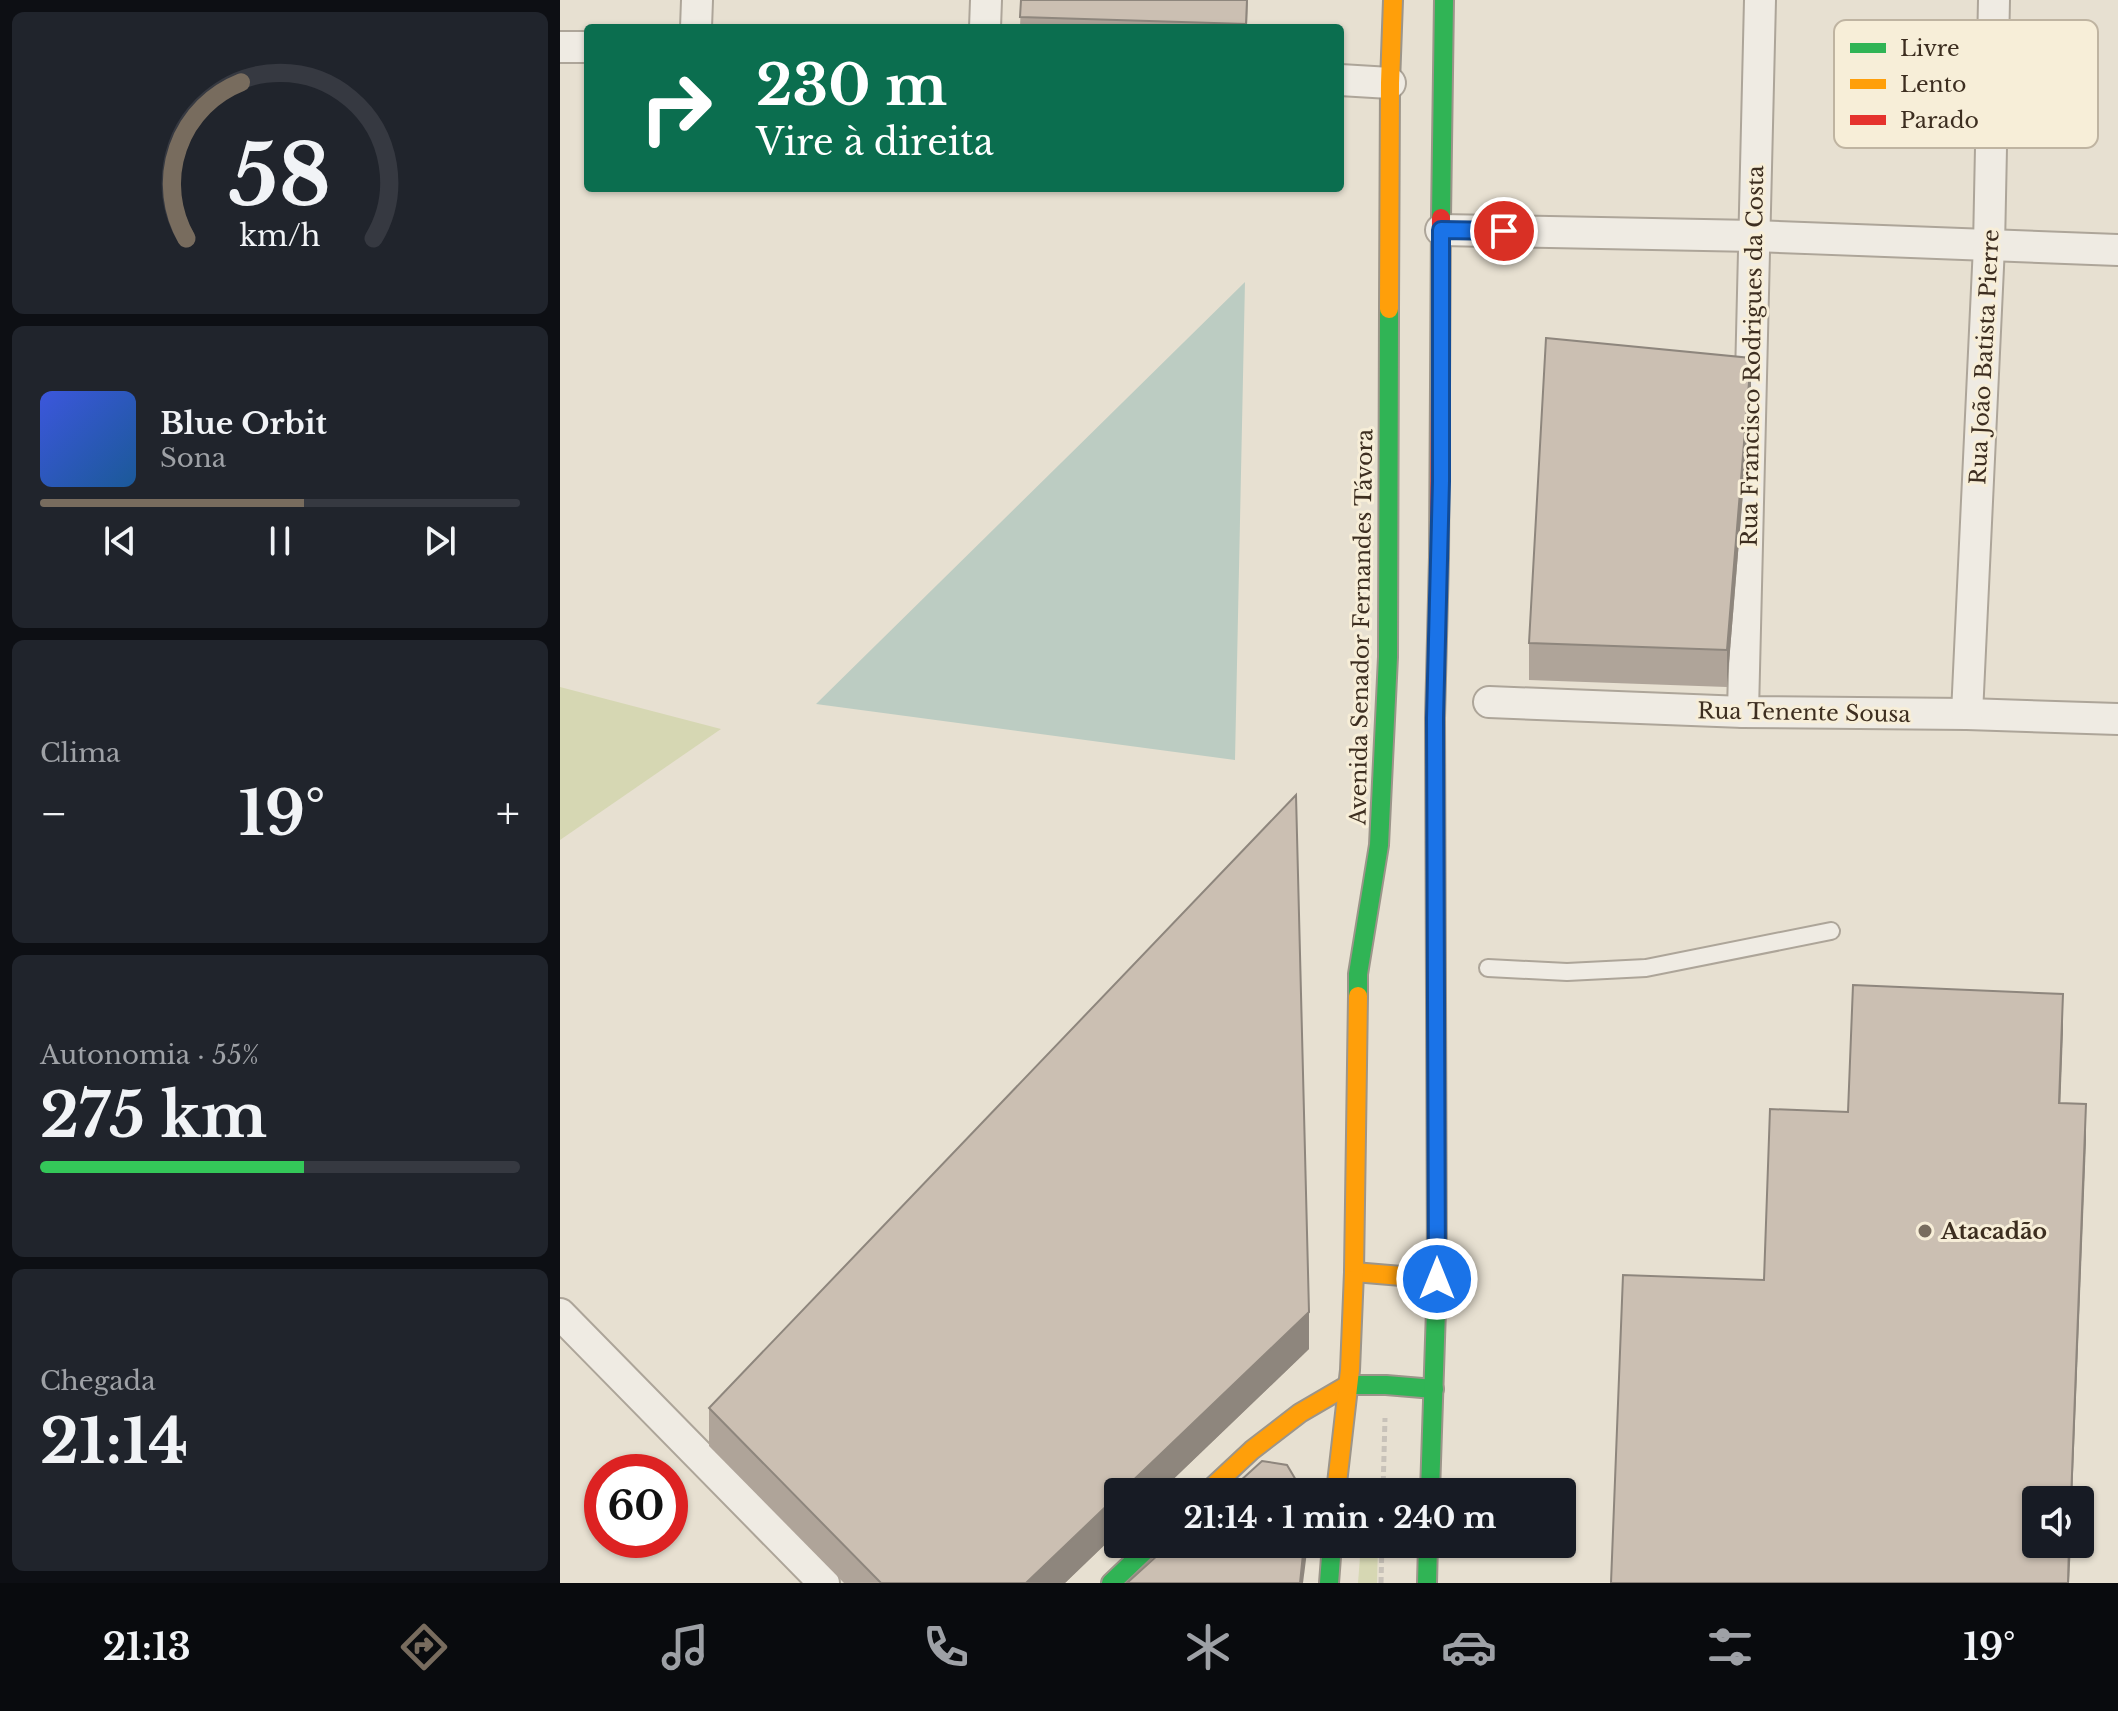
<!DOCTYPE html>
<html lang="pt">
<meta charset="utf-8">
<style>
:root{--surface:#171b24;--page:#20242c;--text:#f1f3f6;--muted:#9ea1a6;--line:#363941;--accent:#786c5e}
body{margin:0;font-family:"Libre Baskerville",serif;background:var(--page);color:var(--text);height:100vh;display:flex;flex-direction:column;font-size:30px;white-space:nowrap}
*{box-sizing:border-box;margin:0}
p{font-size:26px;color:var(--muted)}
.icon{flex:none;width:44px;height:44px;fill:none;stroke:currentColor;stroke-width:2;stroke-linecap:round;stroke-linejoin:round}
.map{position:relative;flex:1;overflow:hidden}
.side{display:flex;flex-direction:column;gap:12px;padding:12px;background:#0d0f14;width:560px}
.side>*{flex:none}
.guide{position:absolute;left:24px;top:24px;width:760px;height:168px;border-radius:8px;box-shadow:0 2px 6px #0004;background:#0b6e4f;color:#fff;overflow:hidden}
.tools{position:absolute;left:1462px;top:1486px;display:grid;gap:16px}
.tools a{display:grid;place-items:center;width:72px;height:72px;border-radius:8px;background:var(--surface);box-shadow:0 2px 6px #0004;font-size:40px}
.speed{position:absolute;left:24px;top:1454px;display:flex;gap:16px;font-size:40px;font-weight:700;text-align:center}
.speed>*{display:grid;place-content:center;width:104px;height:104px;border-radius:50%;background:var(--surface);box-shadow:0 2px 6px #0004;line-height:1}
.speed .limit{border:12px solid #d22;background:#fff;color:#111}
.pin{position:absolute;display:grid;place-items:center;width:68px;height:68px;color:#fff;margin:-34px;border:4px solid #fff;border-radius:50%;box-shadow:0 2px 8px #0007}
.me{position:absolute;width:88px;margin:-44px;rotate:0deg;stroke-linejoin:round;filter:drop-shadow(0 0 6px #0008)}
.turn{display:flex;align-items:center;gap:28px;height:168px;padding:0 40px;font-size:36px}
.turn .icon{width:104px;height:104px;stroke-width:2.5}
.turn b{display:block;font-size:56px;line-height:68px}
.big{font-size:60px;font-weight:800;line-height:1.1}
.side .tile{flex:1;display:flex;flex-direction:column;justify-content:center;gap:12px;min-width:0;padding:0 28px;border-radius:12px;background:var(--page)}
.side .dial{align-items:center;gap:0}
.dial svg{height:208px;overflow:visible;fill:none;stroke:var(--line);stroke-width:7;stroke-linecap:round;text-anchor:middle}
.dial text{fill:var(--text);stroke:none}
.song{display:flex;align-items:center;gap:24px}
.cover{width:96px;height:96px;border-radius:12px;background:linear-gradient(135deg,hsl(230 70% 55%),hsl(210 70% 35%))}
.played{height:8px;border-radius:4px;background:linear-gradient(90deg,var(--accent) 55%,var(--line) 55%)}
.keys{display:flex;justify-content:space-around;direction:ltr}
.heat{display:flex;justify-content:space-between;align-items:center;font-size:44px;direction:ltr}
.charge{height:12px;border-radius:6px;background:linear-gradient(90deg,#34c759 55%,var(--line) 0)}
.trip{position:absolute;left:544px;top:1478px;width:472px;height:80px;border-radius:8px;background:var(--surface);box-shadow:0 2px 6px #0004;font-weight:800;line-height:80px;text-align:center}
.menu{display:flex;height:128px;justify-content:space-around;align-items:center;background:#090b0e;color:var(--muted)}
.menu .icon{width:56px;height:56px}
.menu .current{color:var(--accent)}
.menu b{font-size:36px;color:var(--text)}
main{display:flex;flex:1;min-height:0}
.map>svg:first-child{display:block}
.green{fill:#d6d7b3}
.water{fill:#bcccc2}
.lines{fill:none;stroke-linecap:round;stroke-linejoin:round}
.lane-casing{stroke:#ada599;stroke-width:20}
.street-casing{stroke:#ada599;stroke-width:34}
.fast-casing{stroke:#9c958a;stroke-width:22}
.slow-casing{stroke:#9c958a;stroke-width:22}
.jam-casing{stroke:#9c958a;stroke-width:22}
.path{stroke:#c8c2b9;stroke-width:5;stroke-dasharray:6 4;stroke-linecap:butt}
.lane{stroke:#efebe3;stroke-width:16}
.street{stroke:#efebe3;stroke-width:30}
.fast{stroke:#30b455;stroke-width:18}
.slow{stroke:#ff9f0a;stroke-width:18}
.jam{stroke:#e5322d;stroke-width:18}
.wall{fill:#afa499}
.shaded-wall{fill:#8e867d}
.building{fill:#cbbfb2;stroke:#8e867d;stroke-width:2}
.route-casing{stroke:#114b97;stroke-width:20}
.route{stroke:#1a73e8;stroke-width:14}
.poi-dot{fill:#786c5e;stroke:#f7eed8;stroke-width:3}
.labels{text-anchor:middle;stroke-width:6;stroke-linejoin:round;paint-order:stroke}
.street-label{font-size:22px;fill:#3d2e20;stroke:#f7eed8}
.poi-label{font-size:22px;font-weight:bold;fill:#3d2e20;stroke:#f7eed8;text-anchor:start}
.key{fill:#f7eed8;stroke:#bfb4a1;stroke-width:2}
.key-label{font-size:22px;fill:#3d2e20}
</style>
<main>
<section class="side">
<div class="tile dial"><svg viewBox="0 0 100 80">
<path d="M14 69A42 42 0 1 1 86 69"/>
<path d="M14 69A42 42 0 0 1 35 9" stroke="#786c5e"/>
<text x="50" y="56" font-size="32" font-weight="700">58</text>
<text x="50" y="72" font-size="11">km/h</text>
</svg></div>
<div class="tile">
<div class="song"><i class="cover"></i><div><b>Blue Orbit</b><p>Sona</p></div></div>
<div class="played"></div>
<div class="keys"><svg class="icon" aria-label="previous" viewBox="0 0 24 24"><path d="M18 5L8 12l10 7zM5 5v14"/></svg><svg class="icon" aria-label="pause" viewBox="0 0 24 24"><path d="M8 5v14M16 5v14"/></svg><svg class="icon" aria-label="next" viewBox="0 0 24 24"><path d="M6 5l10 7-10 7zM19 5v14"/></svg></div>
</div>
<div class="tile"><p>Clima</p>
<div class="heat"><a>−</a><b class="big">19°</b><a>+</a></div>
</div>
<div class="tile"><p>Autonomia · 55%</p><b class="big">275 km</b><div class="charge"></div></div>
<div class="tile"><p>Chegada</p><b class="big">21:14</b></div>
</section>
<div class="map">
<svg width="1558" height="1583" viewBox="0 0 1558 1583">
<rect width="100%" height="100%" fill="#e7e0d1"/>
<g class="green">
<path d="M0 687 161 729 0 840Z"/>
<path d="M801 1544H818L817 1583H798Z"/>
</g>
<path class="water" d="M685 281 675 760 256 704 685 282Z"/>
<g class="lines">
<g class="lane-casing">
<path id="lane" d="M928 968 1007 972 1086 968 1271 931"/>
</g>
<g class="street-casing">
<g id="street">
<path d="M136 28 137 0"/>
<path d="M425 28 426 0"/>
<path d="M0 47H28"/>
<path d="M780 80 830 83"/>
<path d="M881 230 1195 236 1558 250"/>
<path d="M929 702 1183 712 1407 714 1558 719"/>
<path d="M1183 712 1200 0"/>
<path d="M1407 714 1429 246 1434 0"/>
<path d="M0 1314 264 1583"/>
</g>
</g>
<g class="fast-casing">
<g id="fast">
<path d="M881 218 884 0"/>
<path d="M798 996V974L819 845 828 657 829 309"/>
<path d="M788 1385H826L874 1389"/>
<path d="M870 1492 877 1279 875 718 879 557"/>
<path d="M551 1583 592 1544"/>
<path d="M769 1583 772 1544"/>
<path d="M867 1583 868 1544"/>
</g>
</g>
<g class="slow-casing">
<g id="slow">
<path d="M829 309 830 83 833 0"/>
<path d="M794 1272 877 1279"/>
<path d="M647 1492 692 1450 740 1413 788 1385"/>
<path d="M776 1492 790 1370 794 1272 798 996"/>
</g>
</g>
<g class="jam-casing">
<path id="jam" d="M879 557 881 218"/>
</g>
<g class="path">
<path d="M823 1492 825 1418"/>
<path d="M821 1583 822 1544"/>
</g>
<use href="#lane" class="lane"/>
<use href="#street" class="street"/>
<use href="#fast" class="fast"/>
<use href="#slow" class="slow"/>
<use href="#jam" class="jam"/>
</g>
<g class="wall">
<path d="M461 0H688L687 28H460Z"/>
<path d="M1191 395 1167 687 969 680V643Z"/>
<path d="M749 1349 505 1583H284L149 1446V1408Z"/>
</g>
<g class="shaded-wall">
<path d="M1191 358V395L1167 687V650Z"/>
<path d="M1503 994V1031L1499 1140V1103Z"/>
<path d="M1526 1104V1141L1512 1500H1511Z"/>
<path d="M749 1312V1349L600 1492H561Z"/>
<path d="M558 1495V1532L505 1583H466Z"/>
<path d="M744 1544H748L743 1583H740Z"/>
<path d="M1509 1544H1511L1509 1583H1508Z"/>
</g>
<g class="building">
<path d="M461 0H687L686 24 460 17Z"/>
<path d="M986 338 1191 358 1167 650 969 643Z"/>
<path d="M736 795 749 1312 561 1492H558V1495L466 1583H321L149 1408Z"/>
<path d="M1293 985 1503 994 1499 1103 1526 1104 1511 1500H1476V1544H1509L1508 1583H1051L1063 1275 1204 1280 1210 1109 1288 1112Z"/>
<path d="M702 1461 727 1465 743 1492H668Z"/>
<path d="M610 1544H744L740 1583H567Z"/>
</g>
<g class="lines">
<g class="route-casing">
<path id="route" d="M877 1279 875 718 881 481V230L944 231"/>
</g>
<use href="#route" class="route"/>
</g>
<circle class="poi-dot" cx="1365" cy="1231" r="8"/>
<g class="labels">
<g class="street-label">
<text transform="translate(1192 356) rotate(-89)" y="8">Rua Francisco Rodrigues da Costa</text>
<text transform="translate(1424 357) rotate(-87)" y="8">Rua João Batista Pierre</text>
<text transform="translate(801 627) rotate(-89)" y="8">Avenida Senador Fernandes Távora</text>
<text transform="translate(1244 712) rotate(1)" y="8">Rua Tenente Sousa</text>
</g>
<g class="poi-label">
<text x="1381" y="1239">Atacadão</text>
</g>
</g>
<rect x="1274" y="20" width="264" height="128" rx="12" class="key"/>
<rect x="1290" y="43" width="36" height="10" fill="#30b455"/>
<rect x="1290" y="79" width="36" height="10" fill="#ff9f0a"/>
<rect x="1290" y="115" width="36" height="10" fill="#e5322d"/>
<g class="key-label">
<text x="1340" y="56">Livre</text>
<text x="1340" y="92">Lento</text>
<text x="1340" y="128">Parado</text>
</g>
</svg>
<div class="tools">
<a><svg class="icon" aria-label="sound" viewBox="0 0 24 24"><path d="M4 9h4l5-4v14l-5-4H4zM17 9q2 3 0 6"/></svg></a>
</div>
<div class="speed"><div class="limit">60</div></div>
<div class="pin" style="left:944px;top:231px;background:#d93025"><svg class="icon" aria-label="arrive" viewBox="0 0 24 24"><path d="M6 21V4h12l-3 4 3 4H6"/></svg></div>
<svg class="me" style="left:877px;top:1279px" viewBox="-20 -20 40 40"><circle r="17" fill="#1a73e8" stroke="#fff" stroke-width="3"/><path d="M0-11L8 9 0 5-8 9z" fill="#fff"/></svg>
<div class="trip">21:14 · 1 min · 240 m</div>
<div class="guide">
<div class="turn"><svg class="icon" aria-label="right" viewBox="0 0 24 24"><path d="M7 20v-9h11M14 6l5 5-5 5"/></svg><div><b>230 m</b>Vire à direita</div></div>
</div>
</div>
</main>
<nav class="menu">
<b>21:13</b>
<svg class="icon current" aria-label="directions" viewBox="0 0 24 24"><path d="M12 3l9 9-9 9-9-9zM9 14v-3h6M13 9l2 2-2 2"/></svg>
<svg class="icon" aria-label="music" viewBox="0 0 24 24"><path d="M9 18V5l10-2v13"/><circle cx="6" cy="18" r="3"/><circle cx="16" cy="16" r="3"/></svg>
<svg class="icon" aria-label="phone" viewBox="0 0 24 24"><path d="M5 4h4l2 5-3 2q2 4 5 5l2-3 5 2v4C11 20 4 13 5 4z"/></svg>
<svg class="icon" aria-label="climate" viewBox="0 0 24 24"><path d="M12 3v18M4 7l16 10M4 17L20 7"/></svg>
<svg class="icon" aria-label="car" viewBox="0 0 24 24"><path d="M5 17H2v-5l4-1 3-4h7l3 4 3 1v5h-3M9 17h6M6 11h13"/><circle cx="7" cy="17" r="2"/><circle cx="17" cy="17" r="2"/></svg>
<svg class="icon" aria-label="filters" viewBox="0 0 24 24"><path d="M4 7h16M4 17h16"/><circle cx="9" cy="7" r="2"/><circle cx="15" cy="17" r="2"/></svg>
<b>19°</b>
</nav>
